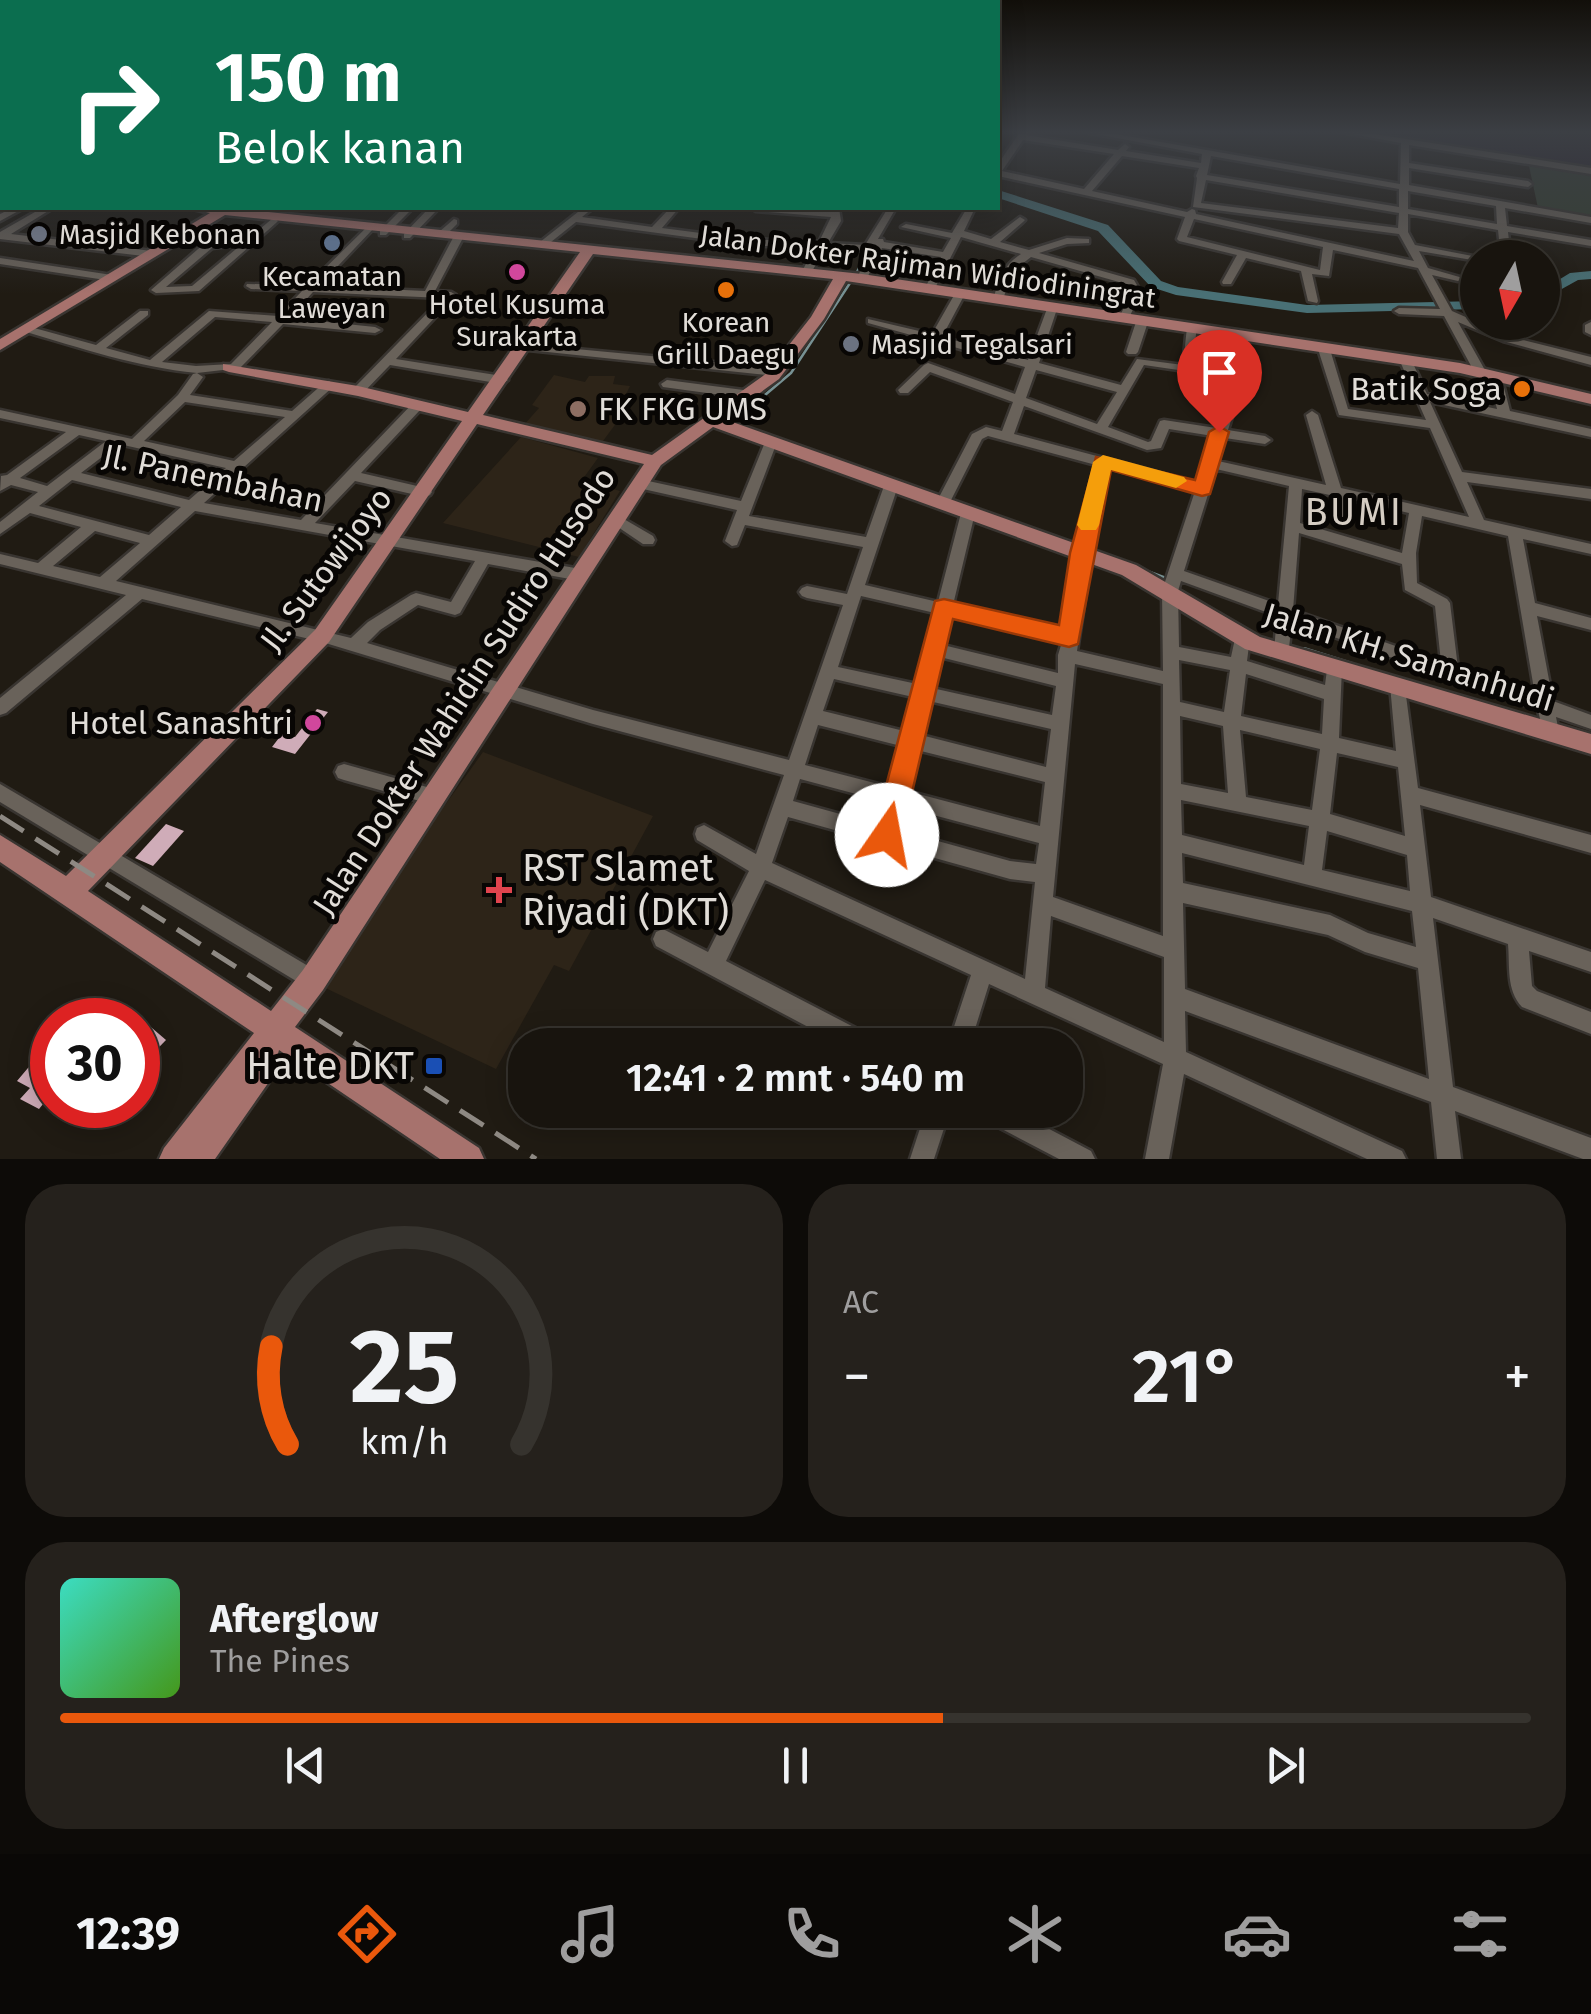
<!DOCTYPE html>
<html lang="id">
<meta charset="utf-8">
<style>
:root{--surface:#18140e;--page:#25211c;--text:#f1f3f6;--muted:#9f9e9e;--line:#36332e;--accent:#ea580c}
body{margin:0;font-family:"Fira Sans",sans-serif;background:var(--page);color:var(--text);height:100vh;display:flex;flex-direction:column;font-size:38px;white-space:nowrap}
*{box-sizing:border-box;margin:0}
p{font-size:32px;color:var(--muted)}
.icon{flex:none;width:55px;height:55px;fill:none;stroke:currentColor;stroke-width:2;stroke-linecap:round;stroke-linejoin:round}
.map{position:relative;height:1159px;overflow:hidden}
.drawer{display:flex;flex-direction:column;gap:25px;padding:25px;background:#0d0b08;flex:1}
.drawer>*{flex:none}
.top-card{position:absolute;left:0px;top:0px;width:1000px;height:210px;box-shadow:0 5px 25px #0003,0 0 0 2px var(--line);background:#0b6e4f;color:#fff;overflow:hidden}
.needle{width:65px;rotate:189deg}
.fabs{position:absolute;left:1460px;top:240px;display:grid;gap:20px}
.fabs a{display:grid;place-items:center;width:100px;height:100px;border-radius:50%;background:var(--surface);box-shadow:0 5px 25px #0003,0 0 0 2px var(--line);font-size:50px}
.speed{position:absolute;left:30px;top:998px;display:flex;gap:20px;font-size:50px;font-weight:700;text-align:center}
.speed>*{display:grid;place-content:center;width:130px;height:130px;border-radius:50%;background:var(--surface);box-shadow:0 5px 25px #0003,0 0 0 2px var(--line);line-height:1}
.speed .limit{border:15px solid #d22;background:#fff;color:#111}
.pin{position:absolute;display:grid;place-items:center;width:85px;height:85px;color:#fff;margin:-102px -42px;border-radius:50% 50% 50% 0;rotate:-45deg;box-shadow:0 0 10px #0007}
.pin .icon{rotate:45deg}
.me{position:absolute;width:110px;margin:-55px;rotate:12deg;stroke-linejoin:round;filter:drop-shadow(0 0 8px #0008)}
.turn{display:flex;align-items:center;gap:35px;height:210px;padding:0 50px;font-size:45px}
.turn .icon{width:130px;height:130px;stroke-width:2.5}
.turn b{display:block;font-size:70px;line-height:85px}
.big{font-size:75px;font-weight:600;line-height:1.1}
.drawer .tile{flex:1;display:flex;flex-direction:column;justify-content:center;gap:15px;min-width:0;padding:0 35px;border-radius:40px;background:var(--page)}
.drawer .dial{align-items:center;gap:0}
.dial svg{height:260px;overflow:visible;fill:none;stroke:var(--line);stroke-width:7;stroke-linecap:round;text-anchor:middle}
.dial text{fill:var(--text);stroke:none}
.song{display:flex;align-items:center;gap:30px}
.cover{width:120px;height:120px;border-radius:15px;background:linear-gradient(135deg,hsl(170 70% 55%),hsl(100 70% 35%))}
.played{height:10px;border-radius:5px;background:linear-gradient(90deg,var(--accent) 60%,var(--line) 60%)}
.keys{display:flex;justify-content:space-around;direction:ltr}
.heat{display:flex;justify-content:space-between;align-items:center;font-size:55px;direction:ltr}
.drawer .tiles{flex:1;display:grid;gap:25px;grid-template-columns:1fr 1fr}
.tile:last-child{grid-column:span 2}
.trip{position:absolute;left:508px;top:1028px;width:575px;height:100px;border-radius:40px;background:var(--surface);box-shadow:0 5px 25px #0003,0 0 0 2px var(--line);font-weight:600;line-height:100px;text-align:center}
.dock{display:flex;height:160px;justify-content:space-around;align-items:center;background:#0a0806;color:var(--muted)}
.dock .icon{width:70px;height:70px}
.dock .active{color:var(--accent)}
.dock b{font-size:45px;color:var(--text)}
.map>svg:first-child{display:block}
.industrial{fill:#271f2e}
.built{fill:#2d2418}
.green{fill:#343f31}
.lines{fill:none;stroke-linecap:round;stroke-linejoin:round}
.stream-far1{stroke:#779193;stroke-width:2.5}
.stream{stroke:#779193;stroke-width:4}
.river{fill:#497075;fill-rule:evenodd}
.building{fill:#cfacb8}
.minor-casing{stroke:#393531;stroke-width:5}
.major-casing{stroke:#393531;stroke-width:5}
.minor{fill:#69625a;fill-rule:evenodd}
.major{fill:#a7726d;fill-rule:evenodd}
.rail{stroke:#8e8983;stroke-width:5;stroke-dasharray:28 14;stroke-linecap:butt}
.route{fill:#ea580c;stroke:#983908;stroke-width:2.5}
.slow{fill:#f59e0b}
.worship-dot{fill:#6b7280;stroke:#080604;stroke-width:4}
.service-dot{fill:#5c6f8a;stroke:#080604;stroke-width:4}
.hotel-dot{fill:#d1479c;stroke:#080604;stroke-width:4}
.food-dot{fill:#e8710a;stroke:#080604;stroke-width:4}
.education-dot{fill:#8d6e63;stroke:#080604;stroke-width:4}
.health-dot{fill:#e0444e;stroke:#080604;stroke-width:4}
.transit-dot{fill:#1a4fb4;stroke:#080604;stroke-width:4}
.labels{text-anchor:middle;stroke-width:10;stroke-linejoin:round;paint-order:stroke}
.far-poi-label{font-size:28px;fill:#e1ddd8;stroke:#080604}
.far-street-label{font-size:28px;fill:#e1ddd8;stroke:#080604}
.poi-label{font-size:32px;fill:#e1ddd8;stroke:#080604;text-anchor:end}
.street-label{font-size:32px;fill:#e1ddd8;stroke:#080604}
.quarter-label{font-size:38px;letter-spacing:2.5px;fill:#d5cdc3;stroke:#080604}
.near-poi-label{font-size:38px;fill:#e1ddd8;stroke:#080604;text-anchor:start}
</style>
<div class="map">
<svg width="1591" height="1159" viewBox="0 0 1591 1159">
<rect width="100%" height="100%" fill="#201b13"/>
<path class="industrial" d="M1357 132H1591V169Z"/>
<g class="built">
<path d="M554 375 585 382 589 376H615L613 384 630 386 618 410 623 414 600 445 524 425 539 408 532 405Z"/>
<path d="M521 437 598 458 582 480 620 491 579 557 443 523Z"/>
<path d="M483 752 653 816 569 971 554 965 496 1069 317 984Z"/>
</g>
<path class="green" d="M1529 166 1591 176V217L1538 208Z"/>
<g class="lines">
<g class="stream-far1">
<path d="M857 272 868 249"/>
<path d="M815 451 733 422 791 373 850 283"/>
</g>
<g class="stream">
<path d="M1143 570 1167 579"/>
<path d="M1304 649 1352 664"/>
</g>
<g class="river">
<path d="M998 190 1108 225 1161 281 1178 287 1307 305 1478 301V309L1307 313 1176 295 1151 287 1098 231 998 198Z"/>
<path d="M1591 271V279L1578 280 1542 300V290L1570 273Z"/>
</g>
</g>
<g class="building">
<path d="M317 709 328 712 295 754 272 747 282 734 295 737Z"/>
<path d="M166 824 184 831 153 866 135 858Z"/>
<path d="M138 1016 166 1040 138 1069Z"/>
<path d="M52 1060V1093L39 1109 20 1099 30 1088 17 1081 33 1062 46 1068Z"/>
</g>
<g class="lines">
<g class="minor-casing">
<g id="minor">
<rect x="0" y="132" width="2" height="4"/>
<path d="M1020 132H1028L1026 135 1118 150 1125 144 1129 147 1126 151 1201 163 1202 154 1085 132H1104L1400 184 1401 143 1341 132H1361L1591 168V174L1409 145V163L1528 181 1532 184 1528 187 1409 168V185L1591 217V223L1505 208 1507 226 1591 240V246L1508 232 1511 258H1501L1498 230 1408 214V232L1415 245 1483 258H1478V261L1419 251 1428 268 1463 278 1458 281 1432 275 1452 311 1511 337 1591 357V365L1503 341 1458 322 1486 372 1484 375H1476L1444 316 1399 314 1394 311 1399 308 1440 309 1418 268 1333 250 1329 276 1312 274 1318 301 1317 303 1308 301 1301 271 1246 258 1231 284H1223L1222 282 1237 255 1179 241 1177 239 1185 217 998 176V164ZM1023 140 1114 154 1084 189 1002 171ZM1122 156 1199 168 1196 176 1197 178 1193 207 1399 234 1414 261 1196 214 1195 210 1192 209 1187 212 1092 191ZM1211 156 1399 189V207L1207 175ZM1206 180 1399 213 1398 228 1201 203ZM1408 191 1496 206 1497 224 1408 209ZM1194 219 1323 247 1320 270 1187 237Z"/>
<path d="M0 151 2 152V157H0Z"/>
<path d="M13 208H24L0 221V214Z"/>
<path d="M42 208H53L11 234 152 251 157 254 152 257 0 239V232Z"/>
<path d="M403 208H413L386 235H380V231Z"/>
<path d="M429 208H439L410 238H404V234Z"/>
<path d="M583 208H593L582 217 652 227 670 208H679L662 228 747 239 819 242 831 217 756 211 751 208H782L831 212V208H839L841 221 828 243 865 245 888 208H896L878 239H883L884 242 943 252 951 238 901 227 906 224 952 233 967 208H975L964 231 991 239 1020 217 1025 220 1023 222 1000 242 1029 250 1067 238 1089 239V243L1067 244 1039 253 1134 280 1141 292 1129 318H1121L1120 316 1131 292 1126 284 1031 257 1013 271 1003 299H995L994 297C999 278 1004 265 1021 254L961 237 935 288 930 291 925 288 941 257 882 248 867 278 862 281 857 278 870 251 825 249 811 273 807 274 802 271 815 248 747 245 576 222 546 246H540V242Z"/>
<path d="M273 218 278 221 276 223 199 291 156 293 151 290 205 243 229 242V246L212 248 166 287 192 286Z"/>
<path d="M454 219 457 220V224L445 236H439V232Z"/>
<path d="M370 224 375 227 373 229 319 286 425 291 454 236 462 234 464 236 435 291 451 292 456 295 396 359 502 376 508 380 502 384 390 365 362 394H354V388L442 298 313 292 289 318 375 327 381 330 375 333 283 324 240 368 197 373 203 377 190 395 292 411 325 382 329 381 335 385 204 503 301 520 413 403H421V409L361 473 430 489 432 492 430 495 425 497 355 481 315 523 581 569 588 575 581 581 488 564 460 613 455 615 418 605 380 630 367 643 593 710 789 760 843 605 807 598 802 596 799 592 802 588 807 586 847 594 863 547 745 525 737 545 732 546 725 541 737 510 634 487 632 484 634 481 639 479 741 501 765 442 771 438 776 439 777 442 749 516 866 537 884 486 891 481 896 483 898 486 865 585 938 602 961 513 968 508 973 510 975 513 953 605 1064 630 1082 527 1096 465 988 436 982 439 948 506H938L936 503 972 434 986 427 1002 431 1013 402 930 372 908 393H900L898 390 924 365 928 363 1015 394 1025 367 868 323V319L932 334 957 290H965L966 292 942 337 1028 360 1048 306 1057 304 1058 306 1039 363 1121 385 1137 359 1183 365 1187 327 1189 325H1197L1192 372 1144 365 1108 427 1148 442 1151 441 1160 421 1164 420 1216 428 1236 366 1234 334 1236 332H1244L1248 366 1228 430 1265 436 1271 440 1265 444 1225 438 1218 461 1326 485 1306 415 1312 411 1318 415 1341 488 1469 517 1430 428 1339 415 1317 346 1319 344 1323 343 1329 346 1348 409 1426 420 1399 359 1405 356 1411 359 1427 394 1497 409 1489 376 1495 372 1501 376 1510 411 1591 429V437L1430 402 1462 472 1591 489V499L1467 482 1484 520 1591 544V554L1523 539 1535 603 1591 618V630L1537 616 1553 701 1591 715V729L1556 717 1559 732 1556 737 1550 739 1544 737 1538 710 1292 622 1288 656 1282 657 1276 656 1274 651 1277 616 1181 581 1178 591 1179 647 1231 657 1236 634H1248L1250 638 1247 661 1325 685 1328 662 1334 660 1340 662 1342 667 1339 738 1396 751 1390 685 1392 680 1398 678 1404 680 1418 788 1591 835V853L1420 805 1431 897 1591 952V972L1529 951 1532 986 1537 991 1591 1012V1034L1522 1007C1506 990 1510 966 1508 944L1433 918 1453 1087 1591 1138V1159H1583L1455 1111 1461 1159H1437L1431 1102 1185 1011 1186 1052 1402 1151 1406 1159H1367L1184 1074 1169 1159H1145L1163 1064 989 984 970 1045H948L971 975 765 880 726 961 873 1037 876 1045H842L656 946 653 939 656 932 663 929 708 952 749 871 697 840 695 834 697 828 704 825 756 854 784 775 593 724 322 642 142 599 6 713 0 715V698L126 595 0 564V554L38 563 81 527 30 513 0 534V522L38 492 11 485 0 491 1 476 7 475 66 432 0 418V410L132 439 178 395 193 374 197 373C136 367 81 348 23 331V327L27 326 96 345 140 311H148V315L106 348 150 360 209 311 278 316 302 291 251 289 246 286 247 284 308 285ZM215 317 272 322 231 364 196 366 162 362ZM1036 370 1117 392 1097 424 1026 398ZM185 402 285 417 234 461 144 441ZM1024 406 1147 450 1161 448 1169 429 1213 436 1198 483 1014 434ZM79 435 106 441 47 486 20 478ZM119 444 226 468 189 500 81 473ZM1108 468 1195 491 1162 591 1163 671 1077 651 1096 527ZM1216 469 1289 486 1278 604 1184 571ZM72 480 181 507 149 535 39 506ZM1302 489 1339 497 1340 516 1347 521 1354 516 1353 500 1409 513 1402 553 1300 523ZM195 511 475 561 451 602 416 593 411 595 368 622 351 638 116 581ZM1422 516 1508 536 1535 695 1458 668 1450 603 1447 599 1417 583 1416 553ZM95 531 140 543 100 577 53 566ZM1299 533 1402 564 1405 590 1435 606 1441 662 1293 610ZM861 596 935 613 917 684 838 667ZM950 616 1062 642 1058 655V673L943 645ZM940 657 1056 686 1052 715 932 688ZM1179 660 1230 670 1224 712 1180 702ZM1075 664 1163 684V936L1053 897ZM1246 674 1324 699 1322 734 1241 716ZM834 679 913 697 904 731 823 711ZM929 701 1051 729 1046 767 921 735ZM1180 716 1223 726 1228 793 1181 784ZM818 725 901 746 890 787 805 765ZM1240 730 1320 749 1312 810 1246 797ZM917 750 1045 782 1040 826 907 791ZM1337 753 1398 767 1405 836 1330 814ZM800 779 886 802 880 825 793 801ZM1181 800 1309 826 1304 865 1182 835ZM903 807 1039 843 1036 864 1010 861 898 830ZM788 817 1010 879 1035 882 1025 979 772 863ZM1327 831 1407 855 1410 891 1322 870ZM1182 853 1412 911 1416 947 1368 933 1330 915 1183 883ZM1183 903 1328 935 1365 952 1418 968 1429 1079 1185 989ZM1051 916 1164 957V1042L1045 988Z"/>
<path d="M0 258 112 275 117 278 112 281 0 264Z"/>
<path d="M1143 316 1149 319 1138 352 1136 354H1128L1126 352 1137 319Z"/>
<path d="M1591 322V335L1585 332V325Z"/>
<path d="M523 344 777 368 783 372 777 376 519 349V345Z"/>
<path d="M667 380 751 391 757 395 751 399 663 387 661 384Z"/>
<path d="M617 515 653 536 655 540 653 544H643L612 523 610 520Z"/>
<path d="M344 764 434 789 440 791 443 797 440 803 434 805 344 780 338 778 335 772 338 766Z"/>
<path d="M0 784 320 973 324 980 320 987 313 991 306 987 0 802Z"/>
<path d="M926 1110H950L934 1159H910Z"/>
<path d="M977 1110H1013L1091 1151 1095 1159H1059L981 1118Z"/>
</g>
</g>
<g class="major-casing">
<g id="major">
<path d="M0 175 2 176V182L0 183Z"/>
<path d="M189 208H231L862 274 1460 363 1591 394V404L1460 373 846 281 824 319 779 379 724 419 1136 565 1260 637 1591 734V754L1245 649 1122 575 713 427 661 465 323 990 295 1027 479 1148 484 1159H440L279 1050 271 1079 215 1159H159L164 1148 254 1033 0 862V835L66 876 315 630 462 421 358 396 229 372 223 370V364L358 386 468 412 580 252 225 215 0 350V339L210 213ZM593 254 833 279 811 317 767 373 652 455 483 415ZM477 424 644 464 303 970 271 1011 88 891 329 642Z"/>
</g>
</g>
<use href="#minor" class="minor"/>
<use href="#major" class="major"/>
<path class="rail" d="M0 816 536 1159"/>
</g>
<linearGradient id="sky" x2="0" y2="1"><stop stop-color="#120f0a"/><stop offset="0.45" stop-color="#3c3f44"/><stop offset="1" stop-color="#3c3f44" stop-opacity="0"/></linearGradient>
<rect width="1591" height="294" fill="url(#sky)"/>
<path class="route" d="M1219 426 1229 432 1210 494 1202 496 1111 470 1078 644 1069 647 953 619 902 835 897 845 887 849 877 845 873 835 935 601 944 599 1059 625 1070 553 1096 457 1195 480 1209 432Z"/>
<path class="slow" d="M1103 455 1184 477 1187 481 1176 488 1111 470 1099 525 1096 530H1081L1077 525 1093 462Z"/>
<g class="worship-dot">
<circle cx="39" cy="234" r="10"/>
<circle cx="851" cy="344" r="10"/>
</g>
<circle class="service-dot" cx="332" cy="243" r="10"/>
<g class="hotel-dot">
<circle cx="517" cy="272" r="10"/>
<circle cx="313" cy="723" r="10"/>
</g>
<g class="food-dot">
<circle cx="726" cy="290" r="10"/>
<circle cx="1522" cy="389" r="10"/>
</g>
<circle class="education-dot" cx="578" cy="409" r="10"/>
<path class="health-dot" d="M494 875h10v10h10v10h-10v10h-10v-10h-10v-10h10z"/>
<rect class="transit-dot" x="424" y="1056" width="20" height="20" rx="5"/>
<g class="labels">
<g class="far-poi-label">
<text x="59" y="244" text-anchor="start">Masjid Kebonan</text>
<text x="332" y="286">Kecamatan<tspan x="332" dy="32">Laweyan</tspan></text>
<text x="517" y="314">Hotel Kusuma<tspan x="517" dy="32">Surakarta</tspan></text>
<text x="726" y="332">Korean<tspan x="726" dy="32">Grill Daegu</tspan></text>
<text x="871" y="354" text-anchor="start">Masjid Tegalsari</text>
</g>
<g class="far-street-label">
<text transform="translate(928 266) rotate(8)" y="10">Jalan Dokter Rajiman Widiodiningrat</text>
</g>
<g class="poi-label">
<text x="1502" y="400">Batik Soga</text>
<text x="598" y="420" text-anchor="start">FK FKG UMS</text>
<text x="293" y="734">Hotel Sanashtri</text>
</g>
<g class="street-label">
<text transform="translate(213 478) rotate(12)" y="11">Jl. Panembahan</text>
<text transform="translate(326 569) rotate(-53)" y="11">Jl. Sutowijoyo</text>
<text transform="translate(1409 657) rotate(17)" y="11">Jalan KH. Samanhudi</text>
<text transform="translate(464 691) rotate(-57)" y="11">Jalan Dokter Wahidin Sudiro Husodo</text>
</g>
<g class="quarter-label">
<text x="1354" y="525">BUMI</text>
</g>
<g class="near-poi-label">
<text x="522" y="881">RST Slamet<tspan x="522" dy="44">Riyadi (DKT)</tspan></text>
<text x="414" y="1079" text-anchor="end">Halte DKT</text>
</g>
</g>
</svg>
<div class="fabs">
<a><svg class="needle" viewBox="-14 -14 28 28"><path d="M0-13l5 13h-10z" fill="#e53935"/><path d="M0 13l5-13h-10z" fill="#9f9e9e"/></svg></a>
</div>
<div class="speed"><div class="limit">30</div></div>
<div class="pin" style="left:1219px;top:432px;background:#d93025"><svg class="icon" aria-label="arrive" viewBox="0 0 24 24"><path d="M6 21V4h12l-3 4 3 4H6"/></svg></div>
<svg class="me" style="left:887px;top:835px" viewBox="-20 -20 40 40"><circle r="19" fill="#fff"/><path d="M0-13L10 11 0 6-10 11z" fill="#ea580c"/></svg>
<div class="trip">12:41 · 2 mnt · 540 m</div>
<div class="top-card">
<div class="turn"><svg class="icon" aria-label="right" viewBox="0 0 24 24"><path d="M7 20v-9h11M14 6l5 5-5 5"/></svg><div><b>150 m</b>Belok kanan</div></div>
</div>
</div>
<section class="drawer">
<div class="tiles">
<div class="tile dial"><svg viewBox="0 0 100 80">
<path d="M14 69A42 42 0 1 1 86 69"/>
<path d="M14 69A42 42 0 0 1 9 39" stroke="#ea580c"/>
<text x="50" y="56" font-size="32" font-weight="700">25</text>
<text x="50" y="72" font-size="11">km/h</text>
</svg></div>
<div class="tile"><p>AC</p>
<div class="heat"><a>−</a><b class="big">21°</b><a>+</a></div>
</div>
<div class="tile">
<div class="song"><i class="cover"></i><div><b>Afterglow</b><p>The Pines</p></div></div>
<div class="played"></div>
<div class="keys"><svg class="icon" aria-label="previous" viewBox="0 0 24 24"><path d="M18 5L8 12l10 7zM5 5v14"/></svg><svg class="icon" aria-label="pause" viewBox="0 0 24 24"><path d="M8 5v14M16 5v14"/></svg><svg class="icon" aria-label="next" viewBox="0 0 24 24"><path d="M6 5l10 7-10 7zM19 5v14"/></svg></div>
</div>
</div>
</section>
<nav class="dock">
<b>12:39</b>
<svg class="icon active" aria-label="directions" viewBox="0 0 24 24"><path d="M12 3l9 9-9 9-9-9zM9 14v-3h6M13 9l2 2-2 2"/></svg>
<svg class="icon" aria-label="music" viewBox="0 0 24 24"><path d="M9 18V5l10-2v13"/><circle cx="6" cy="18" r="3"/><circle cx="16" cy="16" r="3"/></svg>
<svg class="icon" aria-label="phone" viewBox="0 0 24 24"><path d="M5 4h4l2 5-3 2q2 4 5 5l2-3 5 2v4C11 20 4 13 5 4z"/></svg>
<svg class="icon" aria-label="climate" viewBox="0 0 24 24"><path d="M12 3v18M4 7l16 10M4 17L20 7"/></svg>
<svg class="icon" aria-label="car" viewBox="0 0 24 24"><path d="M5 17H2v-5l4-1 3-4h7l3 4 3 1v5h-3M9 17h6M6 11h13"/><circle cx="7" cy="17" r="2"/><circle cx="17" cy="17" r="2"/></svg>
<svg class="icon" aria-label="filters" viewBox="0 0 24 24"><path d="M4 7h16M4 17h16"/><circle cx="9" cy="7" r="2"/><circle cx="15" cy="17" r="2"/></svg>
</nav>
